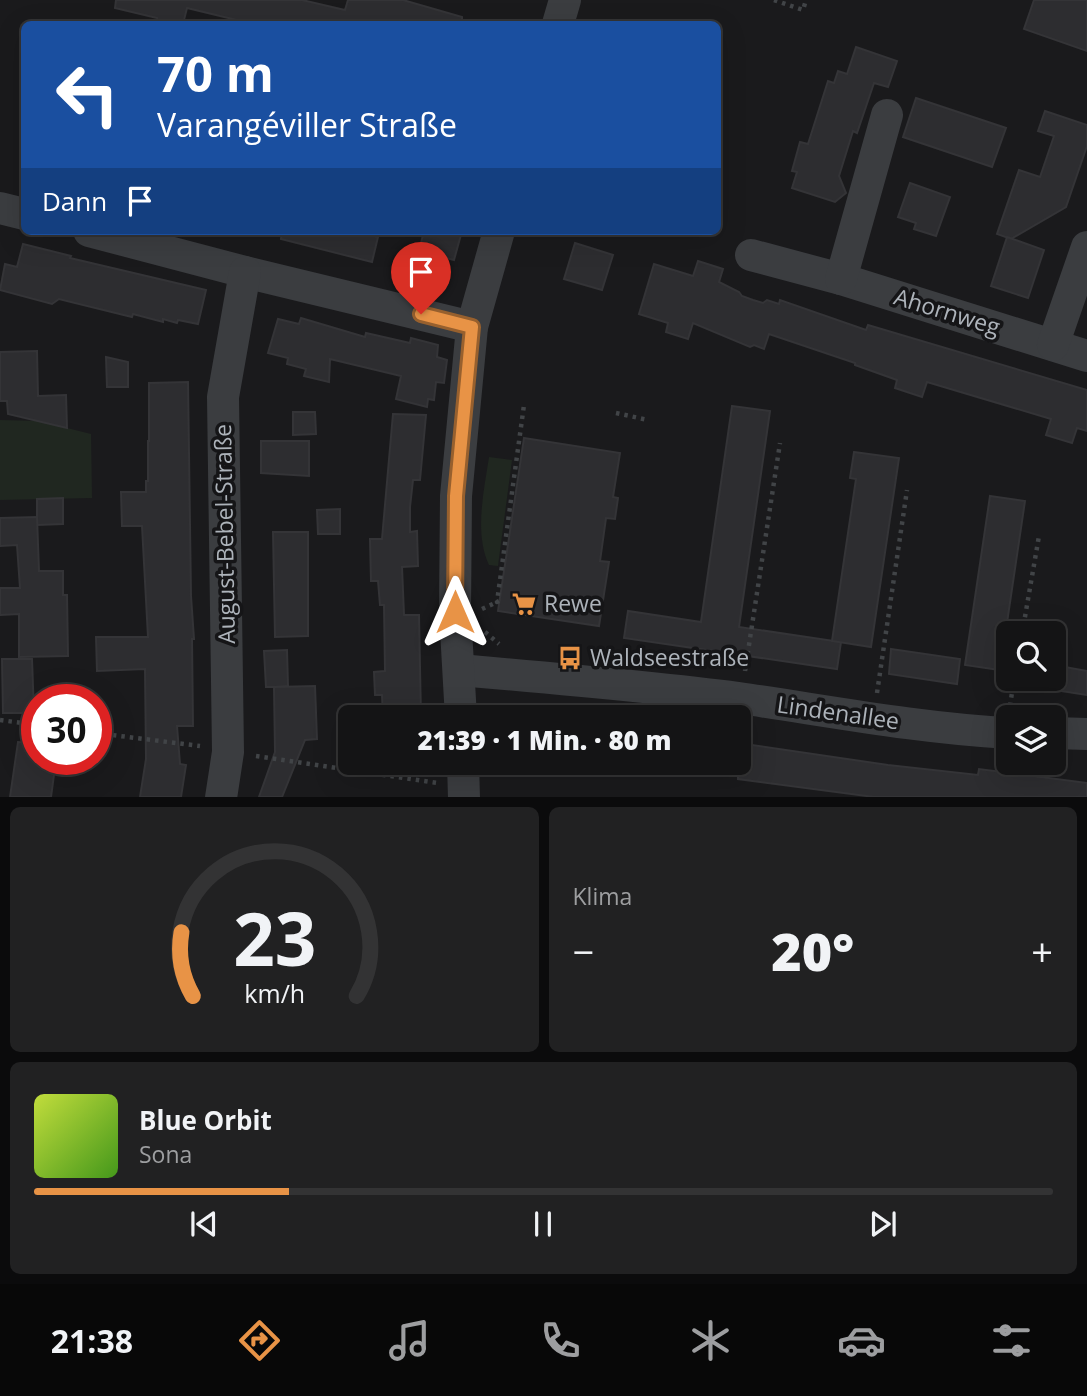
<!DOCTYPE html>
<html lang="de">
<meta charset="utf-8">
<style>
:root{--surface:#141415;--page:#212122;--text:#f1f3f6;--muted:#9d9ea0;--line:#333334;--accent:#e89346}
body{margin:0;font-family:"Open Sans",sans-serif;background:var(--page);color:var(--text);height:100vh;display:flex;flex-direction:column;font-size:26px;white-space:nowrap}
*{box-sizing:border-box;margin:0}
p{font-size:23px;color:var(--muted)}
.icon{flex:none;width:38px;height:38px;fill:none;stroke:currentColor;stroke-width:2;stroke-linecap:round;stroke-linejoin:round}
.map{position:relative;height:797px;overflow:hidden}
.side{display:flex;flex-direction:column;gap:10px;padding:10px;background:#0b0b0c;flex:1}
.side>*{flex:none}
.guide{position:absolute;left:21px;top:21px;width:700px;height:214px;border-radius:10px;box-shadow:0 7px 28px #0002,0 0 0 2px var(--line);background:#1a4fa0;color:#fff;overflow:hidden}
.buttons{position:absolute;left:996px;top:621px;display:grid;gap:14px}
.buttons a{display:grid;place-items:center;width:70px;height:70px;border-radius:10px;background:var(--surface);box-shadow:0 7px 28px #0002,0 0 0 2px var(--line);font-size:35px}
.speed{position:absolute;left:21px;top:684px;display:flex;gap:14px;font-size:35px;font-weight:700;text-align:center}
.speed>*{display:grid;place-content:center;width:91px;height:91px;border-radius:50%;background:var(--surface);box-shadow:0 7px 28px #0002,0 0 0 2px var(--line);line-height:1}
.speed .limit{border:10px solid #d22;background:#fff;color:#111}
.pin{position:absolute;display:grid;place-items:center;width:60px;height:60px;color:#fff;margin:-72px -30px;border-radius:50% 50% 50% 0;rotate:-45deg;box-shadow:0 0 7px #0007}
.pin .icon{rotate:45deg}
.me{position:absolute;width:77px;margin:-38px;rotate:0deg;stroke-linejoin:round;filter:drop-shadow(0 0 5px #0008)}
.turn{display:flex;align-items:center;gap:24px;height:147px;padding:0 21px;font-size:32px}
.turn .icon{width:91px;height:91px;stroke-width:2.5}
.turn b{display:block;font-size:49px;line-height:60px}
.then{display:flex;align-items:center;height:66px;padding:0 21px;background:#0003;gap:14px;font-size:26px}
.big{font-size:52px;font-weight:800;line-height:1.1}
.side .tile{flex:1;display:flex;flex-direction:column;justify-content:center;gap:10px;min-width:0;padding:0 24px;border-radius:10px;background:var(--page)}
.side .dial{align-items:center;gap:0}
.dial svg{height:182px;overflow:visible;fill:none;stroke:var(--line);stroke-width:7;stroke-linecap:round;text-anchor:middle}
.dial text{fill:var(--text);stroke:none}
.song{display:flex;align-items:center;gap:21px}
.cover{width:84px;height:84px;border-radius:10px;background:linear-gradient(135deg,hsl(70 70% 55%),hsl(100 70% 35%))}
.played{height:7px;border-radius:4px;background:linear-gradient(90deg,var(--accent) 25%,var(--line) 25%)}
.keys{display:flex;justify-content:space-around;direction:ltr}
.heat{display:flex;justify-content:space-between;align-items:center;font-size:38px;direction:ltr}
.side .tiles{flex:1;display:grid;gap:10px;grid-template-columns:1fr 1fr}
.tile:last-child{grid-column:span 2}
.trip{position:absolute;left:338px;top:705px;width:413px;height:70px;border-radius:10px;background:var(--surface);box-shadow:0 7px 28px #0002,0 0 0 2px var(--line);font-weight:800;line-height:70px;text-align:center}
.menu{display:flex;height:112px;justify-content:space-around;align-items:center;background:#080808;color:var(--muted)}
.menu .icon{width:49px;height:49px}
.menu .active{color:var(--accent)}
.menu b{font-size:32px;color:var(--text)}
.map>svg:first-child{display:block}
.green{fill:#202720}
.building{fill:#2d2d30;stroke:#343437;stroke-width:2}
.lines{fill:none;stroke-linecap:round;stroke-linejoin:round}
.path{stroke:#414447;stroke-width:4.5;stroke-dasharray:3.5 5;stroke-linecap:butt}
.street{stroke:#3b3d40;stroke-width:32}
.route-casing{stroke:#97602e;stroke-width:18}
.route{stroke:#e89346;stroke-width:12}
.labels{text-anchor:middle;stroke-width:7;stroke-linejoin:round;paint-order:stroke}
.street-label{font-size:23px;fill:#adb3ba;stroke:#151517}
.poi-label{font-size:23px;fill:#adb3ba;stroke:#151517;text-anchor:start}
</style>
<div class="map">
<svg width="1087" height="798" viewBox="0 0 1087 798">
<rect width="100%" height="100%" fill="#1a1a1c"/>
<g class="green">
<path d="M0 420 39 421 91 434 92 498 0 500Z"/>
<path d="M489 457 512 460 498 566 489 565C474 533 484 491 489 457Z"/>
</g>
<g class="building">
<path d="M116 0H302L345 10 348 0H403L462 17V24H253L187 8 183 24H156L157 18 115 8Z"/>
<path d="M1034 0H1087V51L1024 29Z"/>
<path d="M856 47 897 61 888 87 874 83 857 133 853 131 839 176 846 193 835 202 792 188 797 172 792 171 800 142 808 144 828 81 834 83 838 71 847 74Z"/>
<path d="M916 98 1006 128 992 167 903 137Z"/>
<path d="M1045 111 1087 125V146L1066 207 1011 239 997 234 1019 170 1040 177 1054 136 1038 131Z"/>
<path d="M910 183 950 197 936 236 914 229 916 223 898 217Z"/>
<path d="M282 231H353L378 237 372 262 281 239Z"/>
<path d="M424 231H462L454 260 419 251Z"/>
<path d="M1007 237 1044 250 1028 298 991 286Z"/>
<path d="M575 243 613 255 602 290 564 279Z"/>
<path d="M23 244 71 256 70 258 206 290 198 324 178 320 177 323 163 319V322L133 314 132 317 59 299 52 304 0 290 5 264 17 267Z"/>
<path d="M698 261 723 269 719 282 739 292 742 296 753 300 763 303 767 300 779 304 780 300 866 330 868 325 1087 390V431L1077 428 1072 443 1046 435 1051 419 927 382 922 397 895 388 897 380 855 365V363L769 334 764 349 754 345 750 347 693 323 688 339 666 332 668 323 639 314 654 264 693 276Z"/>
<path d="M301 318 365 337 366 333 410 343 411 338 438 345 437 357 447 360 444 383 436 382 434 400 428 399 427 407 396 399 401 376 330 359 329 382 304 376 306 369 287 364 288 358 268 353 278 319 299 324Z"/>
<path d="M37 351 38 396 66 395 67 428 8 414 7 401H0V352Z"/>
<path d="M106 357 128 362V387H107Z"/>
<path d="M188 382 191 596 194 639H192L193 726H177L180 764 186 765 181 797H140L146 759 145 669 97 671 96 637H148L142 526H122L121 492H146V481H148V441H149V383Z"/>
<path d="M732 406 770 411 739 627 841 642 837 669 624 638 628 611 701 622Z"/>
<path d="M293 412H315L316 434 293 435Z"/>
<path d="M393 414 426 415 420 480H413L410 507V532L417 531 418 566 402 567 404 615H419L421 718H383L382 695H375L374 672 385 671 384 605H380L378 581H371L370 539H382Z"/>
<path d="M524 438 620 453 613 497 618 498 615 519 606 518 600 561 609 562 599 626 498 611Z"/>
<path d="M261 441H309V476L261 473Z"/>
<path d="M854 452 899 458 871 647 832 641 856 479 850 478Z"/>
<path d="M990 496 1025 501 1000 670 965 665Z"/>
<path d="M63 498V524L37 525V499Z"/>
<path d="M340 509V534H318L317 510Z"/>
<path d="M37 517 39 571H63V595H67L68 656 19 657V614L0 615V588H20L17 545 0 546V518Z"/>
<path d="M273 532H308V636L275 637Z"/>
<path d="M891 649 960 659 957 684 889 674Z"/>
<path d="M287 650 288 686 275 687 315 686 317 739 305 740 282 797H259L275 752 274 687H266L264 651Z"/>
<path d="M2 659H32L34 713H3Z"/>
<path d="M1054 665 1087 671V695L1054 690Z"/>
<path d="M18 742 37 744V760H56L51 797H10Z"/>
<path d="M738 743 888 765 978 775 979 769 1087 783V797H874L738 779Z"/>
</g>
<g class="lines">
<g class="path">
<path d="M774 0 803 10 806 0"/>
<path d="M616 413 648 420"/>
<path d="M499 601 497 602 524 405"/>
<path d="M482 609 497 602"/>
<path d="M485 632 499 644"/>
<path d="M1022 634 1039 536"/>
<path d="M745 671 780 443"/>
<path d="M877 693 907 490"/>
<path d="M1010 706 1014 679"/>
<path d="M0 720 37 725"/>
<path d="M96 733 200 746"/>
<path d="M256 756 438 783"/>
</g>
<g class="street">
<path d="M558 24 565 0"/>
<path d="M0 208 24 214"/>
<path d="M89 231 245 272 472 327"/>
<path d="M751 255 841 279 1087 356"/>
<path d="M841 279 887 115"/>
<path d="M1053 345 1087 247"/>
<path d="M459 670C552 678 646 686 739 698 829 711 918 728 1008 733"/>
<path d="M461 718 455 612 456 496 472 327 499 231"/>
<path d="M1054 733 1087 734"/>
<path d="M463 763 464 798"/>
<path d="M221 798 228 752 223 397 245 272"/>
</g>
</g>
<g class="lines">
<g class="route-casing">
<path id="route" d="M421 314 472 327 456 496 455 612"/>
</g>
<use href="#route" class="route"/>
</g>
<defs>
<g id="supermarket-bare" transform="scale(1.89)"><path d="M-6-5.5h2.5l.6 2H6L4.5 2H-2.5L-4.4-4H-6ZM-1.5 3.2a1.3 1.3 0 1 0 .1 0ZM3 3.2a1.3 1.3 0 1 0 .1 0Z" fill="#e89346" stroke="#151517" stroke-width="2.5" paint-order="stroke"/></g>
<g id="bus-bare" transform="scale(1.89)"><path d="M-5-6H5V4H4V6H2V4H-2V6H-4V4H-5ZM-3.5-4V0h7V-4ZM-3.5 1.2v1.5H-2V1.2ZM2 1.2v1.5H3.5V1.2Z" fill="#e89346" stroke="#151517" stroke-width="2.5" paint-order="stroke"/></g>
</defs>
<g fill-rule="evenodd">
<use href="#supermarket-bare" x="524" y="604"/>
<use href="#bus-bare" x="570" y="658"/>
</g>
<g class="labels">
<g class="street-label">
<text transform="translate(947 312) rotate(17)" y="8">Ahornweg</text>
<text transform="translate(225 534) rotate(-91)" y="8">August-Bebel-Straße</text>
<text transform="translate(838 713) rotate(8)" y="8">Lindenallee</text>
</g>
<g class="poi-label">
<text x="544" y="612">Rewe</text>
<text x="590" y="666">Waldseestraße</text>
</g>
</g>
</svg>
<div class="buttons">
<a><svg class="icon" aria-label="search" viewBox="0 0 24 24"><circle cx="10" cy="10" r="6"/><path d="M15 15l6 6"/></svg></a>
<a><svg class="icon" aria-label="layers" viewBox="0 0 24 24"><path d="M12 4l9 5-9 5-9-5zM3 14l9 5 9-5"/></svg></a>
</div>
<div class="speed"><div class="limit">30</div></div>
<div class="pin" style="left:421px;top:314px;background:#d93025"><svg class="icon" aria-label="arrive" viewBox="0 0 24 24"><path d="M6 21V4h12l-3 4 3 4H6"/></svg></div>
<svg class="me" style="left:455px;top:612px" viewBox="-20 -20 40 40"><path d="M0-17L14 15 0 8-14 15z" fill="#e89346" stroke="#fff" stroke-width="4"/></svg>
<div class="trip">21:39 · 1 Min. · 80 m</div>
<div class="guide">
<div class="turn"><svg class="icon" aria-label="left" viewBox="0 0 24 24"><path d="M17 20v-9H6M10 6l-5 5 5 5"/></svg><div><b>70 m</b>Varangéviller Straße</div></div>
<div class="then">Dann<svg class="icon" aria-label="arrive" viewBox="0 0 24 24"><path d="M6 21V4h12l-3 4 3 4H6"/></svg></div>
</div>
</div>
<section class="side">
<div class="tiles">
<div class="tile dial"><svg viewBox="0 0 100 80">
<path d="M14 69A42 42 0 1 1 86 69"/>
<path d="M14 69A42 42 0 0 1 9 41" stroke="#e89346"/>
<text x="50" y="56" font-size="32" font-weight="700">23</text>
<text x="50" y="72" font-size="11">km/h</text>
</svg></div>
<div class="tile"><p>Klima</p>
<div class="heat"><a>−</a><b class="big">20°</b><a>+</a></div>
</div>
<div class="tile">
<div class="song"><i class="cover"></i><div><b>Blue Orbit</b><p>Sona</p></div></div>
<div class="played"></div>
<div class="keys"><svg class="icon" aria-label="previous" viewBox="0 0 24 24"><path d="M18 5L8 12l10 7zM5 5v14"/></svg><svg class="icon" aria-label="pause" viewBox="0 0 24 24"><path d="M8 5v14M16 5v14"/></svg><svg class="icon" aria-label="next" viewBox="0 0 24 24"><path d="M6 5l10 7-10 7zM19 5v14"/></svg></div>
</div>
</div>
</section>
<nav class="menu">
<b>21:38</b>
<svg class="icon active" aria-label="directions" viewBox="0 0 24 24"><path d="M12 3l9 9-9 9-9-9zM9 14v-3h6M13 9l2 2-2 2"/></svg>
<svg class="icon" aria-label="music" viewBox="0 0 24 24"><path d="M9 18V5l10-2v13"/><circle cx="6" cy="18" r="3"/><circle cx="16" cy="16" r="3"/></svg>
<svg class="icon" aria-label="phone" viewBox="0 0 24 24"><path d="M5 4h4l2 5-3 2q2 4 5 5l2-3 5 2v4C11 20 4 13 5 4z"/></svg>
<svg class="icon" aria-label="climate" viewBox="0 0 24 24"><path d="M12 3v18M4 7l16 10M4 17L20 7"/></svg>
<svg class="icon" aria-label="car" viewBox="0 0 24 24"><path d="M5 17H2v-5l4-1 3-4h7l3 4 3 1v5h-3M9 17h6M6 11h13"/><circle cx="7" cy="17" r="2"/><circle cx="17" cy="17" r="2"/></svg>
<svg class="icon" aria-label="filters" viewBox="0 0 24 24"><path d="M4 7h16M4 17h16"/><circle cx="9" cy="7" r="2"/><circle cx="15" cy="17" r="2"/></svg>
</nav>
